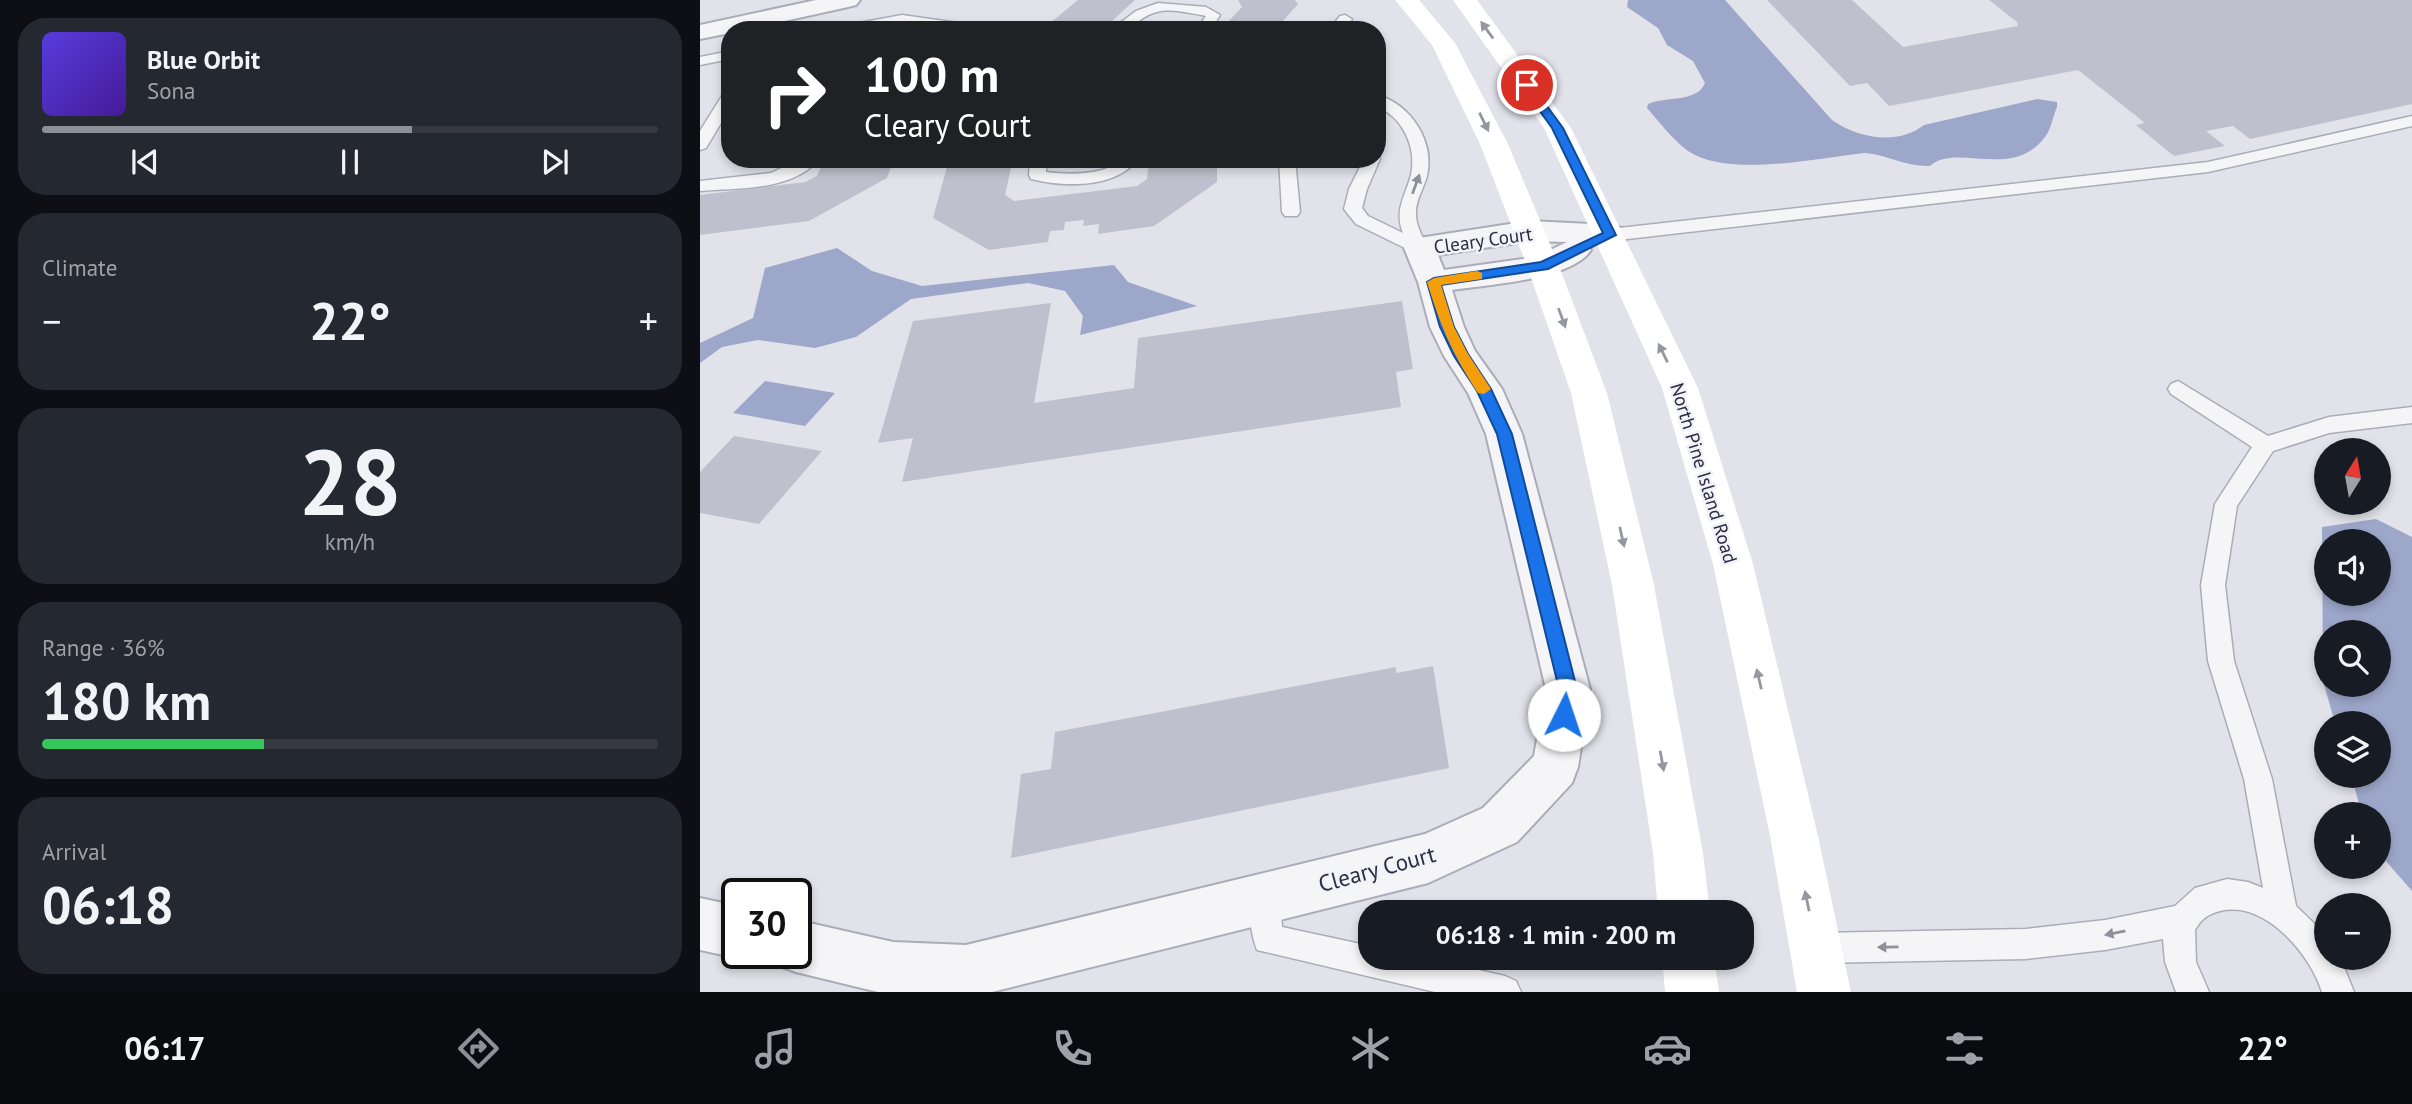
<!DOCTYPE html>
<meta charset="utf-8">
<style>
:root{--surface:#171b24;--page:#242831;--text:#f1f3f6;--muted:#9ea1a6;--line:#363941;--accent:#8c9099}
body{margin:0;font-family:"PT Sans",sans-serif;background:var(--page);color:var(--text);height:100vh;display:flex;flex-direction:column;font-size:26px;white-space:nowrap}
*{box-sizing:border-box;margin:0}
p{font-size:23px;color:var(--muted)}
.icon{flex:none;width:38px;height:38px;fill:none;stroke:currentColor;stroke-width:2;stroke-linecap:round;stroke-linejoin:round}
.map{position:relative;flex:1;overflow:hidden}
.drawer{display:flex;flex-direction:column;gap:18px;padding:18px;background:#0d0f14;width:700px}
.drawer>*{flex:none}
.banner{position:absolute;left:21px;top:21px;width:665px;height:147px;border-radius:28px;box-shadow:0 4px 10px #0003;background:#202124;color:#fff;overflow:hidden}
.needle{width:46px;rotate:11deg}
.controls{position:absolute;left:1614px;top:438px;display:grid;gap:14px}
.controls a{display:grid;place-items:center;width:77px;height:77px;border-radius:50%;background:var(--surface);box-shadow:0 4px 10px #0003;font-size:35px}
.speed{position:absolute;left:21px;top:878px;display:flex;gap:14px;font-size:35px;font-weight:700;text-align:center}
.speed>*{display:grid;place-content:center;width:91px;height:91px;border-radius:50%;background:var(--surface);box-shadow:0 4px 10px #0003;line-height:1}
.speed .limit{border:4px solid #111;border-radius:10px;background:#fff;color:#111}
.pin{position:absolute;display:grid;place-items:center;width:60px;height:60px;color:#fff;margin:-30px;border:4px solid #fff;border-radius:50%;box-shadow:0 2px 7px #0007}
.me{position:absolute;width:77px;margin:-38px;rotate:4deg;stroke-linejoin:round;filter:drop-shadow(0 0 5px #0008)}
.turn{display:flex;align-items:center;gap:24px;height:147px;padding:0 28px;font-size:32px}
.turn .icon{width:91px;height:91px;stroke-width:2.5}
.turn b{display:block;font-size:49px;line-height:60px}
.big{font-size:52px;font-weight:600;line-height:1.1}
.drawer .tile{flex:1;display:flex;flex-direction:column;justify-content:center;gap:10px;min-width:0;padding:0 24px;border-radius:28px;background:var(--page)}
.drawer .dial{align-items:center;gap:0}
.dial b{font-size:91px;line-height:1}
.song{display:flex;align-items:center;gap:21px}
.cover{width:84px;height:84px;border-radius:10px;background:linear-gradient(135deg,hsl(250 70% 55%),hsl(260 70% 35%))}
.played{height:7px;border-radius:4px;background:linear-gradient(90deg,var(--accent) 60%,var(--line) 60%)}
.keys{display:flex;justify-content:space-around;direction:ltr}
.heat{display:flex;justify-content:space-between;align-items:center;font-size:38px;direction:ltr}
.charge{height:10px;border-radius:5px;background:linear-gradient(90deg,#34c759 36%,var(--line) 0)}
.trip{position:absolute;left:658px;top:900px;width:396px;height:70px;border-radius:28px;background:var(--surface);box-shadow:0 4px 10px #0003;font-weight:600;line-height:70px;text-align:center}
.menu{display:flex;height:112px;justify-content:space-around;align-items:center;background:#090b0e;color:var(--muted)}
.menu .icon{width:49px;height:49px}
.menu .active{color:var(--accent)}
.menu b{font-size:32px;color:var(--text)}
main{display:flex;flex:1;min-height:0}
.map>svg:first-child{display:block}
.water{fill:#9da7ca;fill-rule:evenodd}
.building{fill:#bfc0cd}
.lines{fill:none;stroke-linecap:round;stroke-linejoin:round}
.service-casing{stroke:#abacb8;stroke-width:3}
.minor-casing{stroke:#abacb8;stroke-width:4}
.tertiary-casing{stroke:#abacb8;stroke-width:4}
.service{fill:#f5f5f8;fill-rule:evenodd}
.minor{fill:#f5f5f8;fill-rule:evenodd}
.tertiary{fill:#f5f5f8;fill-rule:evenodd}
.secondary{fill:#fff;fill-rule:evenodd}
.oneway{fill:#9496a0}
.oneway2{fill:#90909d}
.route{fill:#1a73e8;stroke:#114b97;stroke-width:2}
.slow{fill:#f59e0b}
.labels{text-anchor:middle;stroke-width:5;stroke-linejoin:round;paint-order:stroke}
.street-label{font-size:19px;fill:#2a2c42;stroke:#f2f2f8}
.near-street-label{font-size:23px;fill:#2a2c42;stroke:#f2f2f8}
</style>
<main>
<section class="drawer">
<div class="tile">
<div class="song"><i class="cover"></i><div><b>Blue Orbit</b><p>Sona</p></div></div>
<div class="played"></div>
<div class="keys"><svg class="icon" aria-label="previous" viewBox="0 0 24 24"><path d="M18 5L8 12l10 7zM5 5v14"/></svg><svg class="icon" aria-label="pause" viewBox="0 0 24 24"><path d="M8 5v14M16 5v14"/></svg><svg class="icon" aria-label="next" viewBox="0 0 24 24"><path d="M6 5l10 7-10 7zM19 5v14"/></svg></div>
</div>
<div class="tile"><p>Climate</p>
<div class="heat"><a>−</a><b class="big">22°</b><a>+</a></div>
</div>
<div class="tile dial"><b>28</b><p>km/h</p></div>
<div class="tile"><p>Range · 36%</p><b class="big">180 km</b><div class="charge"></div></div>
<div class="tile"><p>Arrival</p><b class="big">06:18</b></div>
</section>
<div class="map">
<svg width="1712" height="992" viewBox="0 0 1712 992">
<rect width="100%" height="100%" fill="#e2e3ea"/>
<g class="water">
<path d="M928 0H1025L1132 120C1158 138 1197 146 1224 125L1337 99 1357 102V107C1353 116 1351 130 1345 137 1312 181 1256 142 1230 166 1206 167 1188 155 1165 153 1119 158 1027 178 988 151 973 140 960 123 947 108L948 104C966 96 997 103 1005 83L993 61 967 45 958 28 927 7Z"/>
<path d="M137 248 172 271 222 286 414 265 428 282 497 306 380 335 383 316 365 291 328 283 211 299 156 337 115 348 58 340 22 347 0 363V343L53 318 65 268Z"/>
<path d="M65 381 135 393 105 426 33 413Z"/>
<path d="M1676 519 1712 537V891L1678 852V814H1662L1651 775H1678V723H1635L1623 681 1622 527ZM1626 541H1678V593H1626ZM1626 632H1678V684H1626Z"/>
</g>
<g class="building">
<path d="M378 0H435L402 30 349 24Z"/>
<path d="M538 0H595L598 4 575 30H520L542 7Z"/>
<path d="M1067 0H1152L1203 47 1318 26 1317 22 1289 0H1712V104L1550 139 1533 126 1506 131 1525 146 1474 156 1436 125 1445 123 1378 70 1189 106 1167 83 1150 86Z"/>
<path d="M124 159H194L187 178 109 221 0 235V195L105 182 117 176Z"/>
<path d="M249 159H313L305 195 314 201 437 186 447 179 449 159H517V182L454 226 398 234 399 224 383 226 384 220 365 222 364 230 350 231 348 242 289 250 233 218Z"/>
<path d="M702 301 713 369 696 372 701 407 202 482 213 438 178 443 213 321 351 303 334 403 434 388 438 338Z"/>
<path d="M34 436 122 451 59 524 0 513V472Z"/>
<path d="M733 666 749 768 311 858 321 774 351 769 355 732 696 667V673Z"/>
</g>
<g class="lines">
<g class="service-casing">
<g id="service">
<path d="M458 3 506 7 520 15 511 30H496L506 16 502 15C488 13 471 8 457 12 436 17 438 30 411 30L436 11Z"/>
<path d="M202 15 280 26 287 30H248L202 23 162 30H135L137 27Z"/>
<path d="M645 15 652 19 644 30H629L640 16Z"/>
<path d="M30 51V59L0 65V57Z"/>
<path d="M30 89V108L6 148 0 150V131L25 91Z"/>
<path d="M677 95C711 104 735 142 727 176 724 188 716 199 716 212 715 225 723 237 728 248L725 252H713L656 224 644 209 649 189 664 159H677L678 155 680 159 667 189 662 208 668 216 703 233C694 210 705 197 711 175 717 147 703 118 677 106Z"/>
<path d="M1712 116V126L1508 172 910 241 901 235 910 229 1508 162Z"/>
<path d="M100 159H119C93 191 37 188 0 191V181L71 173Z"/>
<path d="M330 159H346V172C364 174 384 175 402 170 420 164 417 159 438 159 415 189 364 187 331 179L329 175Z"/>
<path d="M579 159H595L600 212 597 216H585L582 212Z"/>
<path d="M1478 381 1568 436 1629 417 1712 407V423L1629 433 1573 451 1537 506 1525 585 1534 661 1572 779 1596 906 1626 935V957H1640L1654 992H1622C1610 954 1565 900 1520 911 1508 914 1501 919 1495 930L1496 962 1509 992H1476L1465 962 1463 939 1405 950 1326 959 1117 963 1106 959 1102 948 1106 937 1117 933 1326 929 1405 920 1475 906 1495 888 1527 879 1548 882 1563 888 1544 779 1508 661 1501 585 1515 504 1552 447 1471 394 1468 389 1471 384Z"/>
<path d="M565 883 576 887 580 898 582 927 670 946V957H720L805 976 816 981 821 992H735L557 950C550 932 547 905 554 887Z"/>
</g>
</g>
<g class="minor-casing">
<g id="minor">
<path d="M830 221 910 225 921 228 925 235 921 242 910 245 887 243 891 250C872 280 786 285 752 290L764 327 775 351 802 389 822 434 890 689 878 767 872 783 817 842 728 883 292 992H178L96 972 77 965 73 954H96V920L193 942 266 945 725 834 783 808 834 756 846 689 786 434 768 393 744 356 730 327 718 282 704 248 708 241 719 238ZM830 241 867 242 836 257 744 270 738 255Z"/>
<path d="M0 898 37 906V954H47L37 958 0 950Z"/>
</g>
</g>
<g class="tertiary-casing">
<path id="tertiary" d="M116 0H160L156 5 148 7 44 30H30V33L0 39V25Z"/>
</g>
<use href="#service" class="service"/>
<use href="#minor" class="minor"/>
<use href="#tertiary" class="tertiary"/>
<g class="secondary">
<path d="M695 0H719L755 43 808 144 859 266 907 393 954 585 1003 853 1010 912H958L953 853 912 585 871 393 827 266 780 144 732 45Z"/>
<path d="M753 0H777L871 128 998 388 1053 564 1118 836 1151 992H1097L1070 836 1013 564 962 388 844 128Z"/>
<path d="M962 957H1014L1019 992H965Z"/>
</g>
</g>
<defs><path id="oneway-solid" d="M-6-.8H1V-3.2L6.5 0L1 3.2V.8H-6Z" transform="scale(1.75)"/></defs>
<g class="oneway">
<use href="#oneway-solid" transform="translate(787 30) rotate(-126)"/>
<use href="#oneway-solid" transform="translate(784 122) rotate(64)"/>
<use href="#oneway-solid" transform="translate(862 318) rotate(70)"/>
<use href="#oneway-solid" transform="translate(963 353) rotate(-116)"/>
<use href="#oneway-solid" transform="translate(922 537) rotate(77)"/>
<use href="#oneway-solid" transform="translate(1059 679) rotate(-103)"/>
<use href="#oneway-solid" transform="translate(962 761) rotate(80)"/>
<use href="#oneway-solid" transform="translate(1107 901) rotate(-102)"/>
</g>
<g class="oneway2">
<use href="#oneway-solid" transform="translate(716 184) rotate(-70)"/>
<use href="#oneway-solid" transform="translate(1415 933) rotate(169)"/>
<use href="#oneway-solid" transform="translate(1188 947) rotate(179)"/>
</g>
<path class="route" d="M823 83H830L863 128 916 235 848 269 741 285 754 327 768 354 791 389 812 434 877 689 870 721 864 724 857 721 854 715 859 689 797 434 777 391 754 356 740 327 727 282 734 278 841 262 903 233 852 128 821 85Z"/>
<path class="slow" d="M777 271 782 273V279L741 285 754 327 768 354 791 389 784 394 778 393C753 355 740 325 727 282L734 278Z"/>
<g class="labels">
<g class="street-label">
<text transform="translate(783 240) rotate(-8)" y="7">Cleary Court</text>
<text transform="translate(1004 473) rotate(73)" y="7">North Pine Island Road</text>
</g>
<g class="near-street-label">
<text transform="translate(677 869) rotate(-15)" y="8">Cleary Court</text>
</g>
</g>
</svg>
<div class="controls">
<a><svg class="needle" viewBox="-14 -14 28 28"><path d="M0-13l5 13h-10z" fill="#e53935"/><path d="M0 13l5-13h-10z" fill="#9ea1a6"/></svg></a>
<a><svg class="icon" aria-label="sound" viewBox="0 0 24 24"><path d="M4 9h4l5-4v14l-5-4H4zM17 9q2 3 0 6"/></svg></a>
<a><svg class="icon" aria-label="search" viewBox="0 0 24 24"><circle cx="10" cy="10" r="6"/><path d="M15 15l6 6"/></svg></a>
<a><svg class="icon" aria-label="layers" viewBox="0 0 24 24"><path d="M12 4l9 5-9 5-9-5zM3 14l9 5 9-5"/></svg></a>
<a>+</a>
<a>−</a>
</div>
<div class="speed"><div class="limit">30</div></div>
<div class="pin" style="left:827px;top:85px;background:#d93025"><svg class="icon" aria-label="arrive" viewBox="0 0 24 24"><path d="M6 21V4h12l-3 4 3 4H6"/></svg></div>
<svg class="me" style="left:864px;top:715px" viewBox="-20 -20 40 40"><circle r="19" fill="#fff"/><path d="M0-13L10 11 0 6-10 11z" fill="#1a73e8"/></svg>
<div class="trip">06:18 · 1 min · 200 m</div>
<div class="banner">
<div class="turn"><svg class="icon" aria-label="right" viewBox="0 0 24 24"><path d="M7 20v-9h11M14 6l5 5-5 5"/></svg><div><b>100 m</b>Cleary Court</div></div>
</div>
</div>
</main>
<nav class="menu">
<b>06:17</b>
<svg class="icon active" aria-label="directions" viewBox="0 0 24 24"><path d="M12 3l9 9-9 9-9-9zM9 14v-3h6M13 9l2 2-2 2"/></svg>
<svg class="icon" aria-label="music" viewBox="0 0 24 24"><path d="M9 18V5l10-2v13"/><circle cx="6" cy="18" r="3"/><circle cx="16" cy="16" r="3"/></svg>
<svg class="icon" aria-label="phone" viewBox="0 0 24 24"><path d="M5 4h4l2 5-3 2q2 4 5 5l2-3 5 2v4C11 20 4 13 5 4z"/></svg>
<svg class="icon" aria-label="climate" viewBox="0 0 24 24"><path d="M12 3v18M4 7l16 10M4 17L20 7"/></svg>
<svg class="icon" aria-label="car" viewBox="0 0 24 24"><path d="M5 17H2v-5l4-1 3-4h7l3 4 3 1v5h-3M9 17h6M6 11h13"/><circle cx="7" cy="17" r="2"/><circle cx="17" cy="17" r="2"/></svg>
<svg class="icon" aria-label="filters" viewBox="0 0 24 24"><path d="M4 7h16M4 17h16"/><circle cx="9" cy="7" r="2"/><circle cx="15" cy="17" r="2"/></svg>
<b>22°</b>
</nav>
